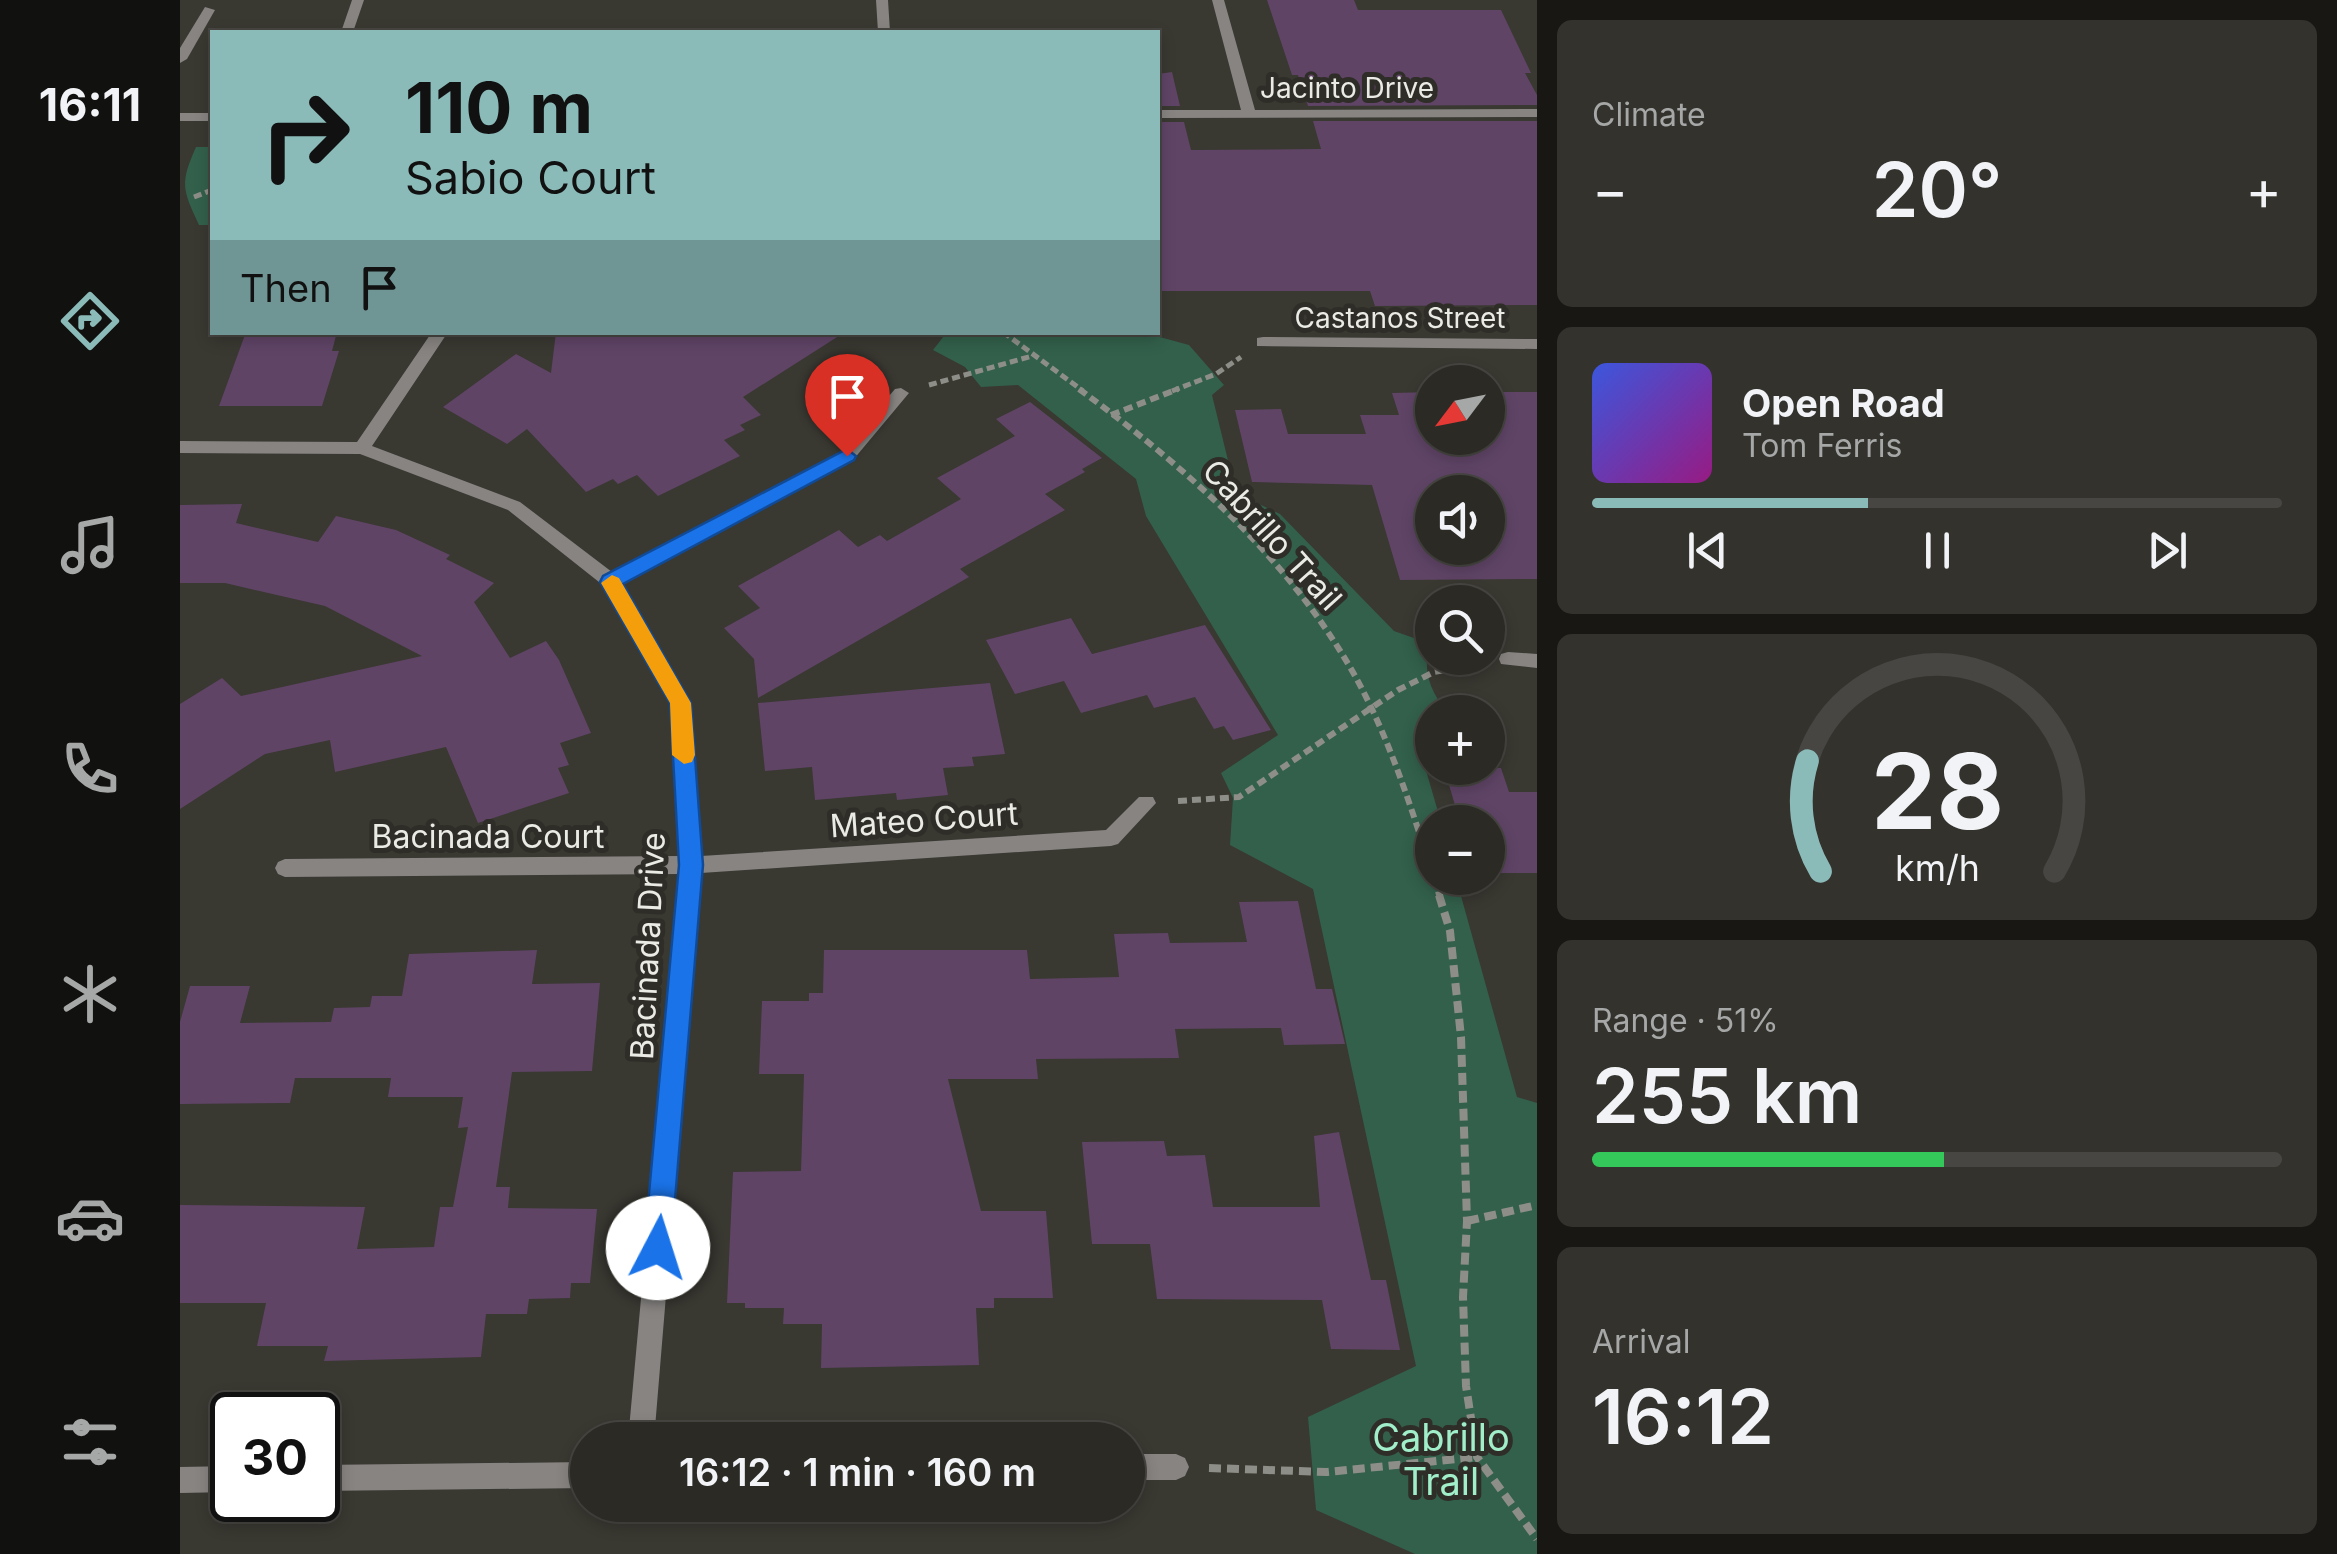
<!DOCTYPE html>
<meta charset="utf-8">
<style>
:root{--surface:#2b2a25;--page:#33322d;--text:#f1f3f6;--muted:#a6a7a7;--line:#474642;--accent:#8bbbb9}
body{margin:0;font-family:Inter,sans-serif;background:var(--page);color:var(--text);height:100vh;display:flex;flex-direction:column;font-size:38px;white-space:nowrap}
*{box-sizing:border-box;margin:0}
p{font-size:32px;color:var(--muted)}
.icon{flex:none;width:55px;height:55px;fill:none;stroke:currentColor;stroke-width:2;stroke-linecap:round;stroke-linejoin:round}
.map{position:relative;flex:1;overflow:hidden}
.drawer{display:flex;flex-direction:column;gap:20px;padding:20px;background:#181714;width:800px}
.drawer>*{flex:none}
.guide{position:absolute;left:30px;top:30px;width:950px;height:305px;border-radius:0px;box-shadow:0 5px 15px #0003,0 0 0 2px var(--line);background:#8bbbb9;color:#111;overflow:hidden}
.needle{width:65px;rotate:238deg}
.controls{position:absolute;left:1235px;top:365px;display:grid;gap:20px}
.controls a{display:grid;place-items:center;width:90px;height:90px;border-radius:50%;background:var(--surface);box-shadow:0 5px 15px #0003,0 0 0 2px var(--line);font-size:50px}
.speed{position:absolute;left:30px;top:1392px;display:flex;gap:20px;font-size:50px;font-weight:700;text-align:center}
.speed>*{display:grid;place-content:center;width:130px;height:130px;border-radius:50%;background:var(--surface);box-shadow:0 5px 15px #0003,0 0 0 2px var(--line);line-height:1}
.speed .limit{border:5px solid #111;border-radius:15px;background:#fff;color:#111}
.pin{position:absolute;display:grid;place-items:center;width:85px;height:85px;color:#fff;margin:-102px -42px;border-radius:50% 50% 50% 0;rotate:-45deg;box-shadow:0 0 10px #0007}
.pin .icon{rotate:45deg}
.me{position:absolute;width:110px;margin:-55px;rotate:5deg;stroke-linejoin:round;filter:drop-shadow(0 0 8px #0008)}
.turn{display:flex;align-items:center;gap:35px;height:210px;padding:0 30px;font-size:45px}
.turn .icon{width:130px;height:130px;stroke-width:2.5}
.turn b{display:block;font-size:70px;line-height:85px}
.then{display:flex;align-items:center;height:95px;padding:0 30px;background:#0003;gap:20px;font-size:38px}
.big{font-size:75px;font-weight:600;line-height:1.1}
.drawer .widget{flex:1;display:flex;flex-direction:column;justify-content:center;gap:15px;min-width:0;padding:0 35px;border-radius:15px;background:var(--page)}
.drawer .dial{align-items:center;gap:0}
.dial svg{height:260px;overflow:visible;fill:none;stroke:var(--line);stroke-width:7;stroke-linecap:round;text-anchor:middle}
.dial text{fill:var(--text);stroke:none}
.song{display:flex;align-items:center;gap:30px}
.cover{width:120px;height:120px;border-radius:15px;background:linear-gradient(135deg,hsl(230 70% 55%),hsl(310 70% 35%))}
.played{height:10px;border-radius:5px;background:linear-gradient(90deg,var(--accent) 40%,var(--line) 40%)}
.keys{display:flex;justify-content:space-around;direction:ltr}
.heat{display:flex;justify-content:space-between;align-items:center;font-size:55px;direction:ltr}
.charge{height:15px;border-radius:8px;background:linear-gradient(90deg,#34c759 51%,var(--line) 0)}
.trip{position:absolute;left:390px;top:1422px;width:575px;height:100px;border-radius:50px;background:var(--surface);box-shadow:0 5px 15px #0003,0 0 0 2px var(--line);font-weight:600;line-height:100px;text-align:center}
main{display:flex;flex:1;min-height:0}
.tabs{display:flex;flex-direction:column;width:180px;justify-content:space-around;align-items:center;background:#11110f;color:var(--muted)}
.tabs .icon{width:70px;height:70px}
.tabs .on{color:var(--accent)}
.tabs b{font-size:45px;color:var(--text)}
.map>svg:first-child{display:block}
.green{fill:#32604b}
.building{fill:#5f4466;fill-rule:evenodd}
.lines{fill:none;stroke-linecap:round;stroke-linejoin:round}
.path-far2{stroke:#8e8e88;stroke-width:5;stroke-dasharray:8 4;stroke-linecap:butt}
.path-far1{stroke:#8e8e88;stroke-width:6;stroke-dasharray:9 5;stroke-linecap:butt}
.path{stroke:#8e8e88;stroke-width:8;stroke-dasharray:12 6;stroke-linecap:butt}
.minor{fill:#878482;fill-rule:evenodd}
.route{fill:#1a73e8;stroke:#114b97;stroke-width:2.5}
.slow{fill:#f59e0b}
.labels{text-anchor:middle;stroke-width:10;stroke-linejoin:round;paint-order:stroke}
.far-street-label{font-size:28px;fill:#ebebe6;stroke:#2f2d27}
.street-label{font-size:32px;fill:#ebebe6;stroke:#2f2d27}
.near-park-label{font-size:38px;fill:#a0efca;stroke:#2f2d27}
</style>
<main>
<nav class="tabs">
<b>16:11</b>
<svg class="icon on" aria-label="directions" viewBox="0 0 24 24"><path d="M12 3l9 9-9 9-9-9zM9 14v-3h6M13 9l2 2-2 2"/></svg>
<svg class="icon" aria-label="music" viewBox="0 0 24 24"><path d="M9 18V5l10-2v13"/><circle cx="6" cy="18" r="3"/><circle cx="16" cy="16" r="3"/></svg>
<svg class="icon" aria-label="phone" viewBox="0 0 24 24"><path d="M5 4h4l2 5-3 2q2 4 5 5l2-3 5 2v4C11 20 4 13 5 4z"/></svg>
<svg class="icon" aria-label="climate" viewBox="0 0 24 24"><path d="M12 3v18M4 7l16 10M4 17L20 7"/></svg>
<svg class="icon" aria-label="car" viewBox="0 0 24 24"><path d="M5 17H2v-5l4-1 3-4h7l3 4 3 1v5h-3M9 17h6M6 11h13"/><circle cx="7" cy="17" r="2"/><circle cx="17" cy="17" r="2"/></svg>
<svg class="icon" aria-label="filters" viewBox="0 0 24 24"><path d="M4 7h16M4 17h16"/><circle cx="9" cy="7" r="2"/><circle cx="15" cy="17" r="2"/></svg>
</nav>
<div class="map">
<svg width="1357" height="1554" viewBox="0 0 1357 1554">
<rect width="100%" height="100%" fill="#393831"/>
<g class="green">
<path d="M16 147H32V225H19C2 189 0 183 16 147Z"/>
<path d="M767 332 965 333 1009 345 1044 385 1032 395 1056 493 1100 514 1214 631 1248 643C1244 673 1249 689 1267 712H1252V748L1243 760 1261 822H1252V878H1276L1337 1097 1357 1103V1554H1235L1136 1510 1128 1417 1236 1366 1133 889 1050 845 1053 798 1041 773 1098 735 966 516 956 479 838 385 801 387 785 367 753 350Z"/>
</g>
<g class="building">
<path d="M1087 0H1174L1178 10H1321L1351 73H1345L1357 95V105L1128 106 1118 75H1112Z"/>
<path d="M992 72 1000 106H978V74Z"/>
<path d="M1133 121H1357V305L1195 306 1190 291H978V122H1004L1011 150 1141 149Z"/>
<path d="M66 332H157L152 351H159L142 406H39Z"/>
<path d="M376 332H665L563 397 581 415 560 425 565 430 544 440 560 456 478 496 457 475 438 484 433 479 406 492 347 429 327 444 263 407 336 354 371 373Z"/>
<path d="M1252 392V438H1308V392H1357V579L1220 580 1192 485 1072 482 1055 410 1101 409 1108 434H1186L1180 415H1219L1212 393ZM1252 492H1308V548H1252Z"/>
<path d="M850 402 922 458 902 469 905 472 865 494 885 510 780 569 789 577 578 698 574 659 544 628 580 608 558 586 659 530 678 547 700 535 707 541 781 499 757 478 835 436 816 419Z"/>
<path d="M62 504 56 523 138 542 156 516 216 530 270 555 266 559 314 583 294 602 330 658 366 641 379 660 411 733 380 743 389 765 378 768 389 793 298 823 266 747 155 772 150 740 85 754 0 809V704L42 678 61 696 242 656 145 606 45 583H0V505Z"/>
<path d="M891 618 912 654 1025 625 1091 730 1053 740 1044 726 1034 729 1015 697 974 708 967 695 901 713 884 681 835 694 806 640Z"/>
<path d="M810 683 825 754 792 757 794 766 763 768 768 795 717 800 716 793 635 800 632 767 585 771 578 703Z"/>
<path d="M1264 768H1321L1329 792H1357V873H1308V822H1280Z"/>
<path d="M1118 901 1136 989H1152L1165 1044 1104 1045 1101 1028 995 1029 999 1058 856 1059 858 1079H768L801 1211H866L873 1298H814V1308H796L799 1365 641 1368 642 1324H603L604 1308H565V1303H547L553 1172 621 1171 624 1074H579L582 1001H629V993H643L644 950H847L850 979 939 977 934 934 988 933 990 943 1067 942 1059 902Z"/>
<path d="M357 950 352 984 420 983 412 1071 332 1072 316 1187H330L328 1208 417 1209 410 1283H391L390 1298 349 1299 347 1314H306L301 1357 144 1361 148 1346H77L86 1303H0V1205L185 1207 177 1249 254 1247 260 1207H273L288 1127 278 1128 283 1097H208L211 1078H115L110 1103 0 1104V1022L10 986H70L60 1023 151 1022 154 1008 190 1007 192 996H222L229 954Z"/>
<path d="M1159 1132 1191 1280H1206L1220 1350 1151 1349 1142 1300 977 1299 970 1244H912L902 1142 984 1141 987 1156 1025 1155 1033 1207H1140L1134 1136Z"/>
</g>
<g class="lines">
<g class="path-far2">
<path d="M14 197 32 190"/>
<path d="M823 332 903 391"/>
<path d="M749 385 852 356"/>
<path d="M992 391 1036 374 1061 357"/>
</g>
<g class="path-far1">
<path d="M899 389C1004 466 1103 553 1170 667 1207 731 1230 803 1252 873"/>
<path d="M931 415 998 389"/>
<path d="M998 801 1059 797 1218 690 1254 672 1297 664"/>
<path d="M1254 878 1260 898"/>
</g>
<g class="path">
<path d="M1259 895 1270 931 1281 1037 1287 1221 1283 1297 1286 1386 1297 1457 1357 1539"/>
<path d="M1287 1221 1357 1205"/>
<path d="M1029 1468 1147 1472 1297 1457"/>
</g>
<g class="minor">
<path d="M172 0H184L173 32H161Z"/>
<path d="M696 0H708L710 32H698Z"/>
<path d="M1032 0H1044L1075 110 1357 109V117L978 118V110H1061Z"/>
<path d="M25 7 35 10 7 59 0 63V48Z"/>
<rect x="0" y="113" width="32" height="8"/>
<path d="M252 332H268L192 446 340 502 432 572 661 452 715 389 721 388 729 393 673 460 441 583 510 703 521 856 926 830 959 797H973L976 803 938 844 931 846 521 873 474 1440H448L500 874 105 877 98 874 95 868 98 862 105 859 500 856 490 703 424 586 328 510 180 454 0 453V441L177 442Z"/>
<path d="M1083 337 1357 339V349L1077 346V338Z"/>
<path d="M1328 652 1357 654V668L1321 664 1319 659 1321 654Z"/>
<path d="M948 1454H996L1005 1458 1009 1467 1005 1476 996 1480H948Z"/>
<path d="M408 1462V1488L138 1491V1465Z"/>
<path d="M52 1466V1492L0 1493V1467Z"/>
</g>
</g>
<path class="route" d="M667 449 676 456 674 460 443 584 511 703 523 865 491 1248 487 1258 478 1262 468 1258 464 1248 499 865 490 703 420 582 423 576Z"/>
<path class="slow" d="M432 575 439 578 511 703 515 755 512 762 504 764 492 755 490 703 421 583Z"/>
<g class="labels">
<g class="far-street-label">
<text x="1167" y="98">Jacinto Drive</text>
<text x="1220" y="328">Castanos Street</text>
</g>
<g class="street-label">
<text transform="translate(1092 535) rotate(48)" y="11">Cabrillo Trail</text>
<text transform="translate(744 820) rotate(-4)" y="11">Mateo Court</text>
<text x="308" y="848">Bacinada Court</text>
<text transform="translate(468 946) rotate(-87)" y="11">Bacinada Drive</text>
</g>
<g class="near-park-label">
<text x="1261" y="1451">Cabrillo<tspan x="1261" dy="44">Trail</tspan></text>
</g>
</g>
</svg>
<div class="controls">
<a><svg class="needle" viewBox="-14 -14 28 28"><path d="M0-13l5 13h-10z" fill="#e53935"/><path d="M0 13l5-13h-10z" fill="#a6a7a7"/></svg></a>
<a><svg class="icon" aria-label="sound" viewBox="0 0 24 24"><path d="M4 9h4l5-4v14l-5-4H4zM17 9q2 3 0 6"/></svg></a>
<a><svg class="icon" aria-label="search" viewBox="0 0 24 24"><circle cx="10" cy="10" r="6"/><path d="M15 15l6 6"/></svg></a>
<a>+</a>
<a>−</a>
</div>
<div class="speed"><div class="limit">30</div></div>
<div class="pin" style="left:667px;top:456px;background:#d93025"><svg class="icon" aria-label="arrive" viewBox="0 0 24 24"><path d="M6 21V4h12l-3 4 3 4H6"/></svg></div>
<svg class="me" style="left:478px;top:1248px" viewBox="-20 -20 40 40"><circle r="19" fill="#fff"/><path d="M0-13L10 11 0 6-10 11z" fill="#1a73e8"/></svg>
<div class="trip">16:12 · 1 min · 160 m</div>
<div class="guide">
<div class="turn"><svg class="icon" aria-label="right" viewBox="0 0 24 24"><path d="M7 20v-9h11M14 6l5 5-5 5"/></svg><div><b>110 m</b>Sabio Court</div></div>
<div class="then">Then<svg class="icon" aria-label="arrive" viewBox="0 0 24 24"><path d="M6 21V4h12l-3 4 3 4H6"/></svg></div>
</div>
</div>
<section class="drawer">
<div class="widget"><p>Climate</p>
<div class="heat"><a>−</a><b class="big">20°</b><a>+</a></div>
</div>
<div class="widget">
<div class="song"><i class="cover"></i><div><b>Open Road</b><p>Tom Ferris</p></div></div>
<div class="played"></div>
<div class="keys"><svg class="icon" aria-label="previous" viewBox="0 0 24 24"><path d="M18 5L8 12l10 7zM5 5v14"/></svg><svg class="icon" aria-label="pause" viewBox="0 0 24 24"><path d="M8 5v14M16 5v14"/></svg><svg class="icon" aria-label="next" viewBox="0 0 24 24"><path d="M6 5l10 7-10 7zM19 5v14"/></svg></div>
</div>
<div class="widget dial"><svg viewBox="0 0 100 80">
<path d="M14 69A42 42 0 1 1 86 69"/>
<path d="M14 69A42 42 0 0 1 10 35" stroke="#8bbbb9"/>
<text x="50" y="56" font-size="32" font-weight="700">28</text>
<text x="50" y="72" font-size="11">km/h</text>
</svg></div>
<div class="widget"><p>Range · 51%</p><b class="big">255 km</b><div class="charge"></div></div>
<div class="widget"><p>Arrival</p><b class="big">16:12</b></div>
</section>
</main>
